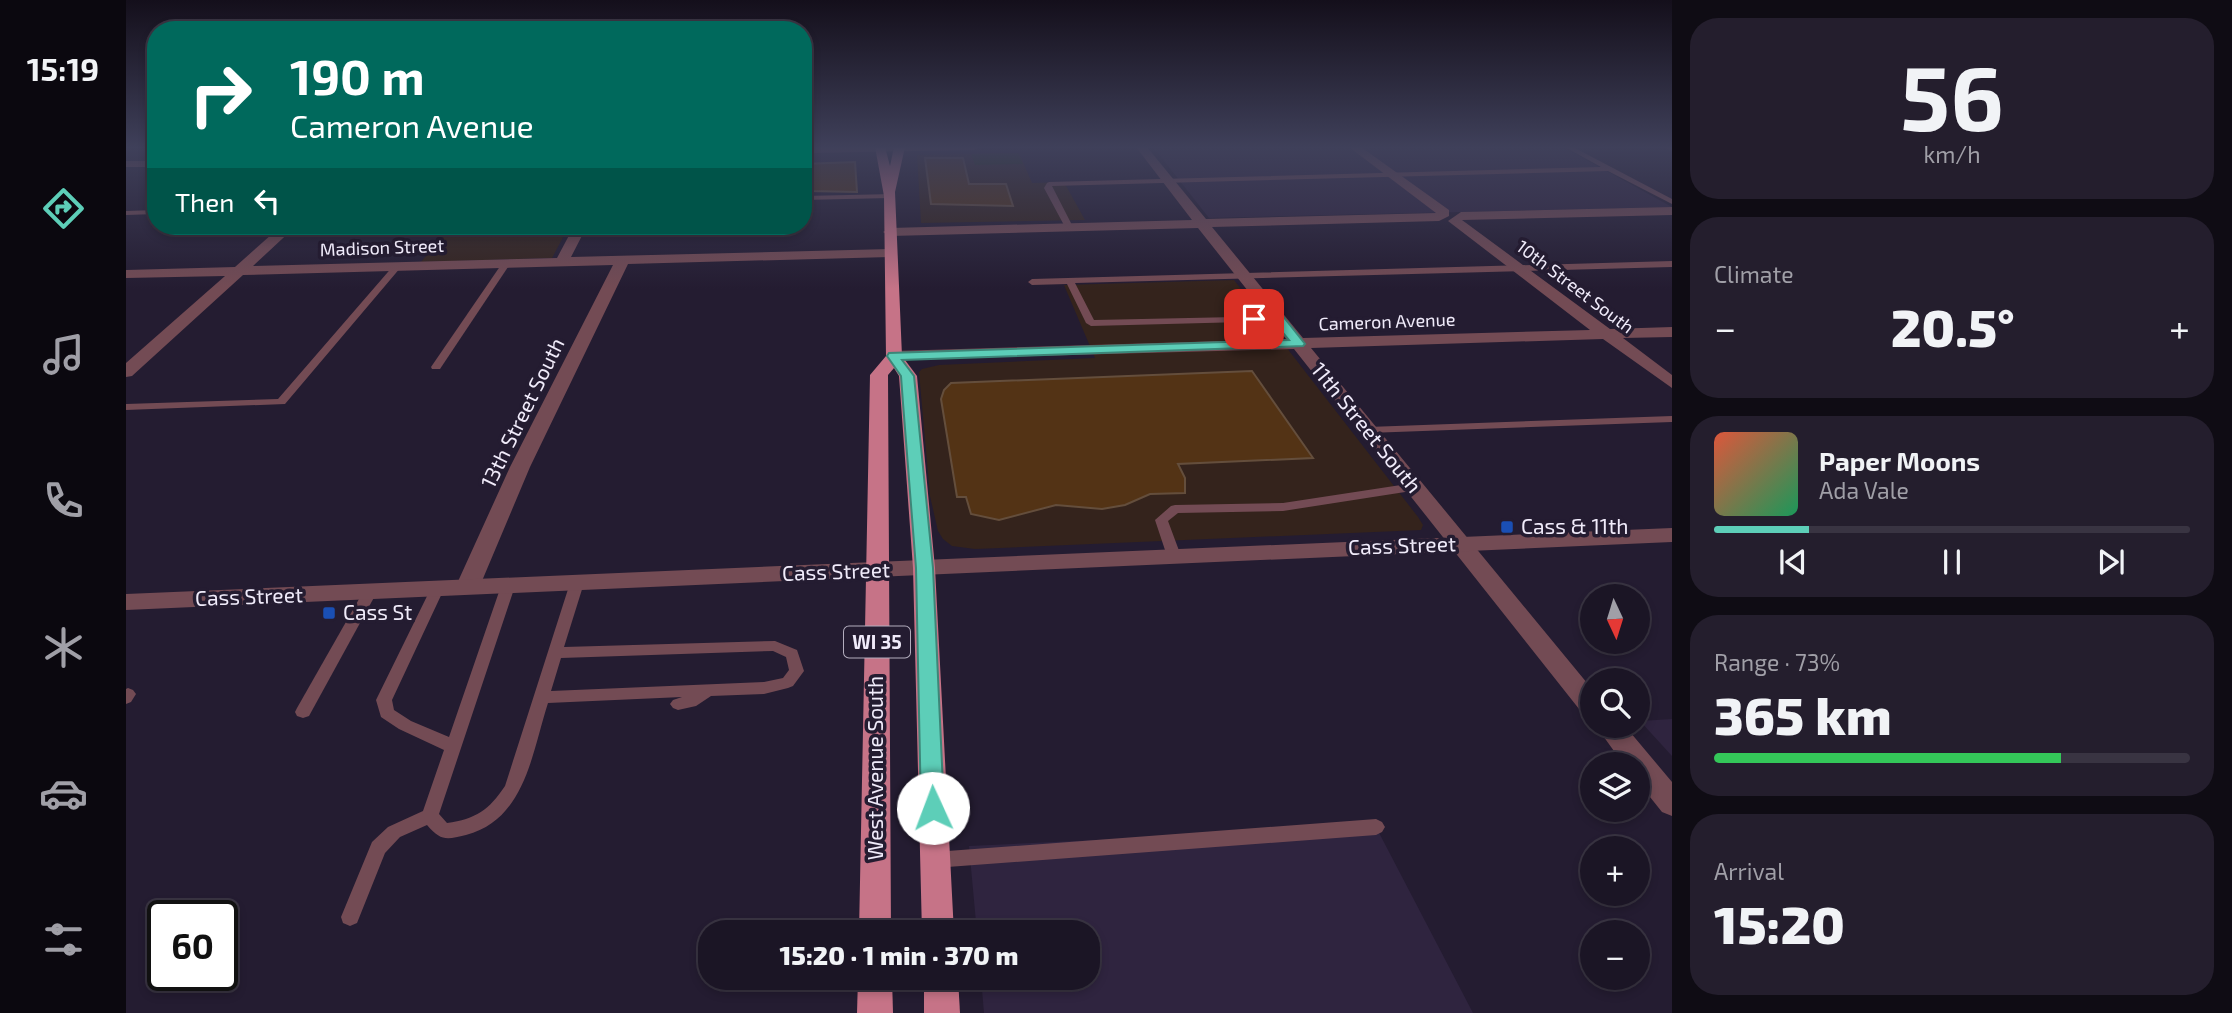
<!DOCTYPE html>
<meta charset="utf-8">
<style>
:root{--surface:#1b1525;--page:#241e2d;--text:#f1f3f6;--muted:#a09fa7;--line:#393442;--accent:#5dceb8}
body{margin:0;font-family:"Exo 2",sans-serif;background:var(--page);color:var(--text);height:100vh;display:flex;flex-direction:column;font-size:26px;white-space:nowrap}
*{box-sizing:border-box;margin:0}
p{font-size:23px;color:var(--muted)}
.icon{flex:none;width:38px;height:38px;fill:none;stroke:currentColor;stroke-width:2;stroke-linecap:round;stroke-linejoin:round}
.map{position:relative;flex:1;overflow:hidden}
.sheet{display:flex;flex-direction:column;gap:18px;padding:18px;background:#0f0c14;width:560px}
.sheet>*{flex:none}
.hud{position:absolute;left:21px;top:21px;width:665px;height:214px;border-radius:28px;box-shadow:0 4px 10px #0003,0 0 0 2px var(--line);background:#00695c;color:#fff;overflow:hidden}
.needle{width:46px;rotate:176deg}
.tools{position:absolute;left:1454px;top:584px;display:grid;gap:14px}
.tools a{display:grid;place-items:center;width:70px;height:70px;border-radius:50%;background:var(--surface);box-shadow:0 4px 10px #0003,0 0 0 2px var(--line);font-size:35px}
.speed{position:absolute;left:21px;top:900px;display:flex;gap:14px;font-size:35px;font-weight:700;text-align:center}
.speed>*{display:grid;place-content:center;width:91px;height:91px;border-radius:50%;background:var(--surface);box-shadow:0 4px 10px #0003,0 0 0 2px var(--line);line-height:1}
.speed .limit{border:4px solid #111;border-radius:10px;background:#fff;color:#111}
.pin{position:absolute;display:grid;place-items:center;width:60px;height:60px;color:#fff;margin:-30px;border-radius:14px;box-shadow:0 4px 10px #0006}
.me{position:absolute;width:77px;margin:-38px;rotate:358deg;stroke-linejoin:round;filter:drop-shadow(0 0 5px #0008)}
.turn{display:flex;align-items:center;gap:24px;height:147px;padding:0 28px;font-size:32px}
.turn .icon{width:91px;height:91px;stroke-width:2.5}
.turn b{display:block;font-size:49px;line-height:60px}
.then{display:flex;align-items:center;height:66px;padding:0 28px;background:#0003;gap:14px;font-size:26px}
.big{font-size:52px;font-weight:800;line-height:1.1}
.sheet .widget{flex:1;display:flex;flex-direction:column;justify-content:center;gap:10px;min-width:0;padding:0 24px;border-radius:28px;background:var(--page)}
.sheet .dial{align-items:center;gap:0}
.dial b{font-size:91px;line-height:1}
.song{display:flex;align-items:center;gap:21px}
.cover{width:84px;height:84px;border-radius:10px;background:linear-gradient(135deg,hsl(10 70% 55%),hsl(150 70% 35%))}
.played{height:7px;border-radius:4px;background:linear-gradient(90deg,var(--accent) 20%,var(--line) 20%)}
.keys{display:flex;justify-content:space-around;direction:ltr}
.heat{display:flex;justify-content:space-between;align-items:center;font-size:38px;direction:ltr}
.charge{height:10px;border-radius:5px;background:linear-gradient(90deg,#34c759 73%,var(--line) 0)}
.trip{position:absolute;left:572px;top:920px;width:402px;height:70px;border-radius:28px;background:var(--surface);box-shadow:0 4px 10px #0003,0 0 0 2px var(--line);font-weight:800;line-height:70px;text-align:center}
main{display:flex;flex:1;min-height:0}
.tabs{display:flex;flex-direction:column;width:126px;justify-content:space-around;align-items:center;background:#0b080f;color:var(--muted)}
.tabs .icon{width:49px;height:49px}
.tabs .current{color:var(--accent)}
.tabs b{font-size:32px;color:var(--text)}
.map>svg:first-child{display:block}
.built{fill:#2f243f}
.education{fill:#34231c}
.green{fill:#1e310e}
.building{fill:#533315;stroke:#644e3c;stroke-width:2}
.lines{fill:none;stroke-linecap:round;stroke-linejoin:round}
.service{fill:#734b54;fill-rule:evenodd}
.minor{fill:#734b54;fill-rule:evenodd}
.tertiary{fill:#734b54;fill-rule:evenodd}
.primary{fill:#c67387;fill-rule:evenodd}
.route{fill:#5dceb8;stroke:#3c8678;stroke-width:2}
.transit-dot{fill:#1a4fb4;stroke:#241c31;stroke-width:2.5}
.labels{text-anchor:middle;stroke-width:7;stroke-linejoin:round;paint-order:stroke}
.far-street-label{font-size:18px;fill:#f0ebfa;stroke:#241c31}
.shield{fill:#241c31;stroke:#b3adbe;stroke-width:2}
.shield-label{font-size:19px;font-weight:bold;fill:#f0ebfa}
.street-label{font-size:21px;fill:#f0ebfa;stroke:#241c31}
.poi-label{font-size:21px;fill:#f0ebfa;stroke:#241c31;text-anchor:start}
</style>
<main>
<nav class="tabs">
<b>15:19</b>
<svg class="icon current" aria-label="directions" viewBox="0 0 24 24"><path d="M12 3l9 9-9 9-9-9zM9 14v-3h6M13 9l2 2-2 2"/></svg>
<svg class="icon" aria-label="music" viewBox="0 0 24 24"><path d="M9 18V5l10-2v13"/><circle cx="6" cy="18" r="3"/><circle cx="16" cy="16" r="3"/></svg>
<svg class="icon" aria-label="phone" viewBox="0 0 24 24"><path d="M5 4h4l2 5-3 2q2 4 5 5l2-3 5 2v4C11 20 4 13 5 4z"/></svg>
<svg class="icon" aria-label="climate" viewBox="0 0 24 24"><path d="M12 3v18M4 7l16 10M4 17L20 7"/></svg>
<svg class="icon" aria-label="car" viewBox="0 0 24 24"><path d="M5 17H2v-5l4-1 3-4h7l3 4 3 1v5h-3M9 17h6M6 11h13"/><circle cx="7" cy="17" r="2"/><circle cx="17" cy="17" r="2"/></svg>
<svg class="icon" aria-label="filters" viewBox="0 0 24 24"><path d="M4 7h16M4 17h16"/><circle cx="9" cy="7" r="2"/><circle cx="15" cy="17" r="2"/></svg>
</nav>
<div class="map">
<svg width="1546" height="1013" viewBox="0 0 1546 1013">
<rect width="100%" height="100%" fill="#241c31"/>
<g class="built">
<path d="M1027 147H1437L1546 207 1083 218Z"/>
<path d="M1546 719V756L1514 721Z"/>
<path d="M1250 827 1347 1013H858L855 978H962V933H851L843 846Z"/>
</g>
<g class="education">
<path d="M893 153 906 183 938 182 959 220 795 223 791 155Z"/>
<path d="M324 226H443L426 258 295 262Z"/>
<path d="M1108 280 1292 517 1297 525 1295 530 849 549 826 546 817 539 812 531 804 496 793 372 796 369 813 365 969 358 938 285Z"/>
</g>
<path class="green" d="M892 153 897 164 849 165 845 154Z"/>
<g class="building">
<path d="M799 158H837L843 184H880L887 206 805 204Z"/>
<path d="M729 162 731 192 683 191 677 164Z"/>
<path d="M1126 371 1187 458 1052 464 1059 478V493L1024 494 999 505 976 509 930 505 873 520 845 514 840 497H831L815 399 818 390 825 383Z"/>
</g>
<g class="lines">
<g class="service">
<path d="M1439 147H1447L1546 199V204L1482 171 926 186 947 227 943 229 939 227 918 188 921 183 923 182 1475 167Z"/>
<path d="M767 194 768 196 764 198 677 200V196Z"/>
<path d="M30 210V214L0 215V211Z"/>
<path d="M1546 261V267L949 283 968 320 1155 316V320L1152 321 965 326 960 323 941 284 906 285 902 282 906 279Z"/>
<path d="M377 262 384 264 314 369H306L305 367Z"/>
<path d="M268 265 275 267 159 404 0 410V404L152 399Z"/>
<path d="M1546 416V422L1242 433 1236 430 1242 427Z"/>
<path d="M1288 483 1292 484 1294 487 1292 490 1157 511 1052 513 1042 521 1055 556 1048 560 1041 556 1029 520 1045 506 1049 505 1157 503Z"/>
<path d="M451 578 456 580 458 583 438 647 649 641 671 650 678 671 667 686 662 688 638 694 585 696 570 706 552 710 547 708 544 704 547 700 556 697 422 703C406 753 399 820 340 835 320 840 315 841 301 825L274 837 259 853 231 923 224 926 217 923 215 917 246 842 262 827 297 811 318 750 273 729 255 717 250 700 306 586H316L318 589 266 700 268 710 285 721 323 737 375 586 377 583H387L389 586 313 814 321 823C350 819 363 810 379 786L444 583 446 580ZM647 651 660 657 663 670 657 678 638 682 425 691 435 658Z"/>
<path d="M244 587 249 589 251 592 183 716 177 718 171 716 169 712 171 708 237 592 239 589Z"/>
<path d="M2 688 7 690 10 694 5 702 0 704V689Z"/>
<path d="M1250 819 1256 822 1259 827 1256 832 1250 835 808 868 802 866 799 860 802 854 808 852Z"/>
</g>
<g class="minor">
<path d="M677 147H854L848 150 677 153Z"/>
<path d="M1010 147H1021L1080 219 1310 213 1223 147H1235L1323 210V216L1313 221 1086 227 1177 338 1464 330 1322 221 1335 212 1546 207V215L1336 220 1484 329 1546 327V337L1497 338 1546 375V388L1477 339 1185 348 1466 689V717L1457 714 1168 349 762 360 760 356 762 352 768 351 1160 339 1072 228 764 236 757 232 764 228 1066 220Z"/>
<path d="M1539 147H1546V151Z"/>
<rect x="0" y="161" width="30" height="6"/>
<path d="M155 226H170L127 266 431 258 448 226H461L445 257 764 249 771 253 764 257 502 264 404 467 353 588 349 594H333L329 588 384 467 487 265 117 275 6 376 0 377V363L99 276 0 278V270L109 267Z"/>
<path d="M1470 726H1499L1546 782V816L1536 812 1512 782V765H1498Z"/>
</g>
<path class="tertiary" d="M1546 528V542L0 610V594Z"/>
<g class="primary">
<path d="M749 147H759L764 166 768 147H779L769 192 776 356 791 376 809 568 828 933H796L787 568 773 376 768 368 762 375 765 933H733L744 375 760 356 758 196Z"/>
<path d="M732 978H766L767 1013H731Z"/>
<path d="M798 978H832L834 1013H798Z"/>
</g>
</g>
<linearGradient id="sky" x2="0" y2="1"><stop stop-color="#140f1b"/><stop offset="0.51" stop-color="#3f405a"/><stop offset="1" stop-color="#3f405a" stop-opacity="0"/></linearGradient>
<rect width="1546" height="289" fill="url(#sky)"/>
<path class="route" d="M1156 315 1179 344 1177 346 776 360 788 376 807 568 818 808 814 815 807 818 799 815 795 808 790 568 777 403 775 376 761 356 763 353 1163 340 1148 322H1128L1122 319 1128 315Z"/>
<g class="transit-dot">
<rect x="1374" y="520" width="14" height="14" rx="3.5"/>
<rect x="196" y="606" width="14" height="14" rx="3.5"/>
</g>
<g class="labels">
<g class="far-street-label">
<text transform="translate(256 248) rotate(-2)" y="6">Madison Street</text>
<text transform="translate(1449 287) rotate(37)" y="6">10th Street South</text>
<text transform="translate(1261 322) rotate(-2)" y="6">Cameron Avenue</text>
</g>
<rect class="shield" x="718" y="626.5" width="66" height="31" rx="5"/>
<g class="shield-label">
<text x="751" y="649">WI 35</text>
</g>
<g class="street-label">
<text transform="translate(397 413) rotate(-64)" y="7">13th Street South</text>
<text transform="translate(1240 428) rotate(51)" y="7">11th Street South</text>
<text transform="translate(1276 546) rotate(-2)" y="7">Cass Street</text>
<text transform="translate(710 572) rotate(-2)" y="7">Cass Street</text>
<text transform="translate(123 597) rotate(-2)" y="7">Cass Street</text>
<text transform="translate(750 768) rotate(-90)" y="7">West Avenue South</text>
</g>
<g class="poi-label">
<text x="1395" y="534">Cass &amp; 11th</text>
<text x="217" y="620">Cass St</text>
</g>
</g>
</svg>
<div class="tools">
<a><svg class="needle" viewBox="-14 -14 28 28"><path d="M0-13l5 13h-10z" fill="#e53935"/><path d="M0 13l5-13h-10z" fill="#a09fa7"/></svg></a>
<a><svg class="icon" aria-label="search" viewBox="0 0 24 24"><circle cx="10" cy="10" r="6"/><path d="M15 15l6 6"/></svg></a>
<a><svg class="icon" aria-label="layers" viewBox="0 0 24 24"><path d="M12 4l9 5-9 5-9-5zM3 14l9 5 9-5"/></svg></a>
<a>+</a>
<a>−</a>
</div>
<div class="speed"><div class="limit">60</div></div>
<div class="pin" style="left:1128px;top:319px;background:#d93025"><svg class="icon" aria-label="arrive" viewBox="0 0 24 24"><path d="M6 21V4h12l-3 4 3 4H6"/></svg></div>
<svg class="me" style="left:807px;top:808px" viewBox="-20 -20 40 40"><circle r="19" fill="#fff"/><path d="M0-13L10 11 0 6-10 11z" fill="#5dceb8"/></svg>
<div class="trip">15:20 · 1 min · 370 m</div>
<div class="hud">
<div class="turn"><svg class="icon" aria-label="right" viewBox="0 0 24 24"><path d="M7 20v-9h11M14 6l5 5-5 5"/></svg><div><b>190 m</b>Cameron Avenue</div></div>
<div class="then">Then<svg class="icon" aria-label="left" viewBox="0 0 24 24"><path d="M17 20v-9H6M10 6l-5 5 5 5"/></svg></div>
</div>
</div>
<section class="sheet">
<div class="widget dial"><b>56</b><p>km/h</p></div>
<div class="widget"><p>Climate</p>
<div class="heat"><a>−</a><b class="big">20.5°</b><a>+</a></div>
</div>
<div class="widget">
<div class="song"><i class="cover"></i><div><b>Paper Moons</b><p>Ada Vale</p></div></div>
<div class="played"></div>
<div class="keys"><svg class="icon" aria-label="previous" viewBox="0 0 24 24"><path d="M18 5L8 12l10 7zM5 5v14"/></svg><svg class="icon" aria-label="pause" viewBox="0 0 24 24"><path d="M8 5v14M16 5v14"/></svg><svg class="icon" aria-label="next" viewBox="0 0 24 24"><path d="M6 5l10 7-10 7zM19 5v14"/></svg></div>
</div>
<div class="widget"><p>Range · 73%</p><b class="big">365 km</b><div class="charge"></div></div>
<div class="widget"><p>Arrival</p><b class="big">15:20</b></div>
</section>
</main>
